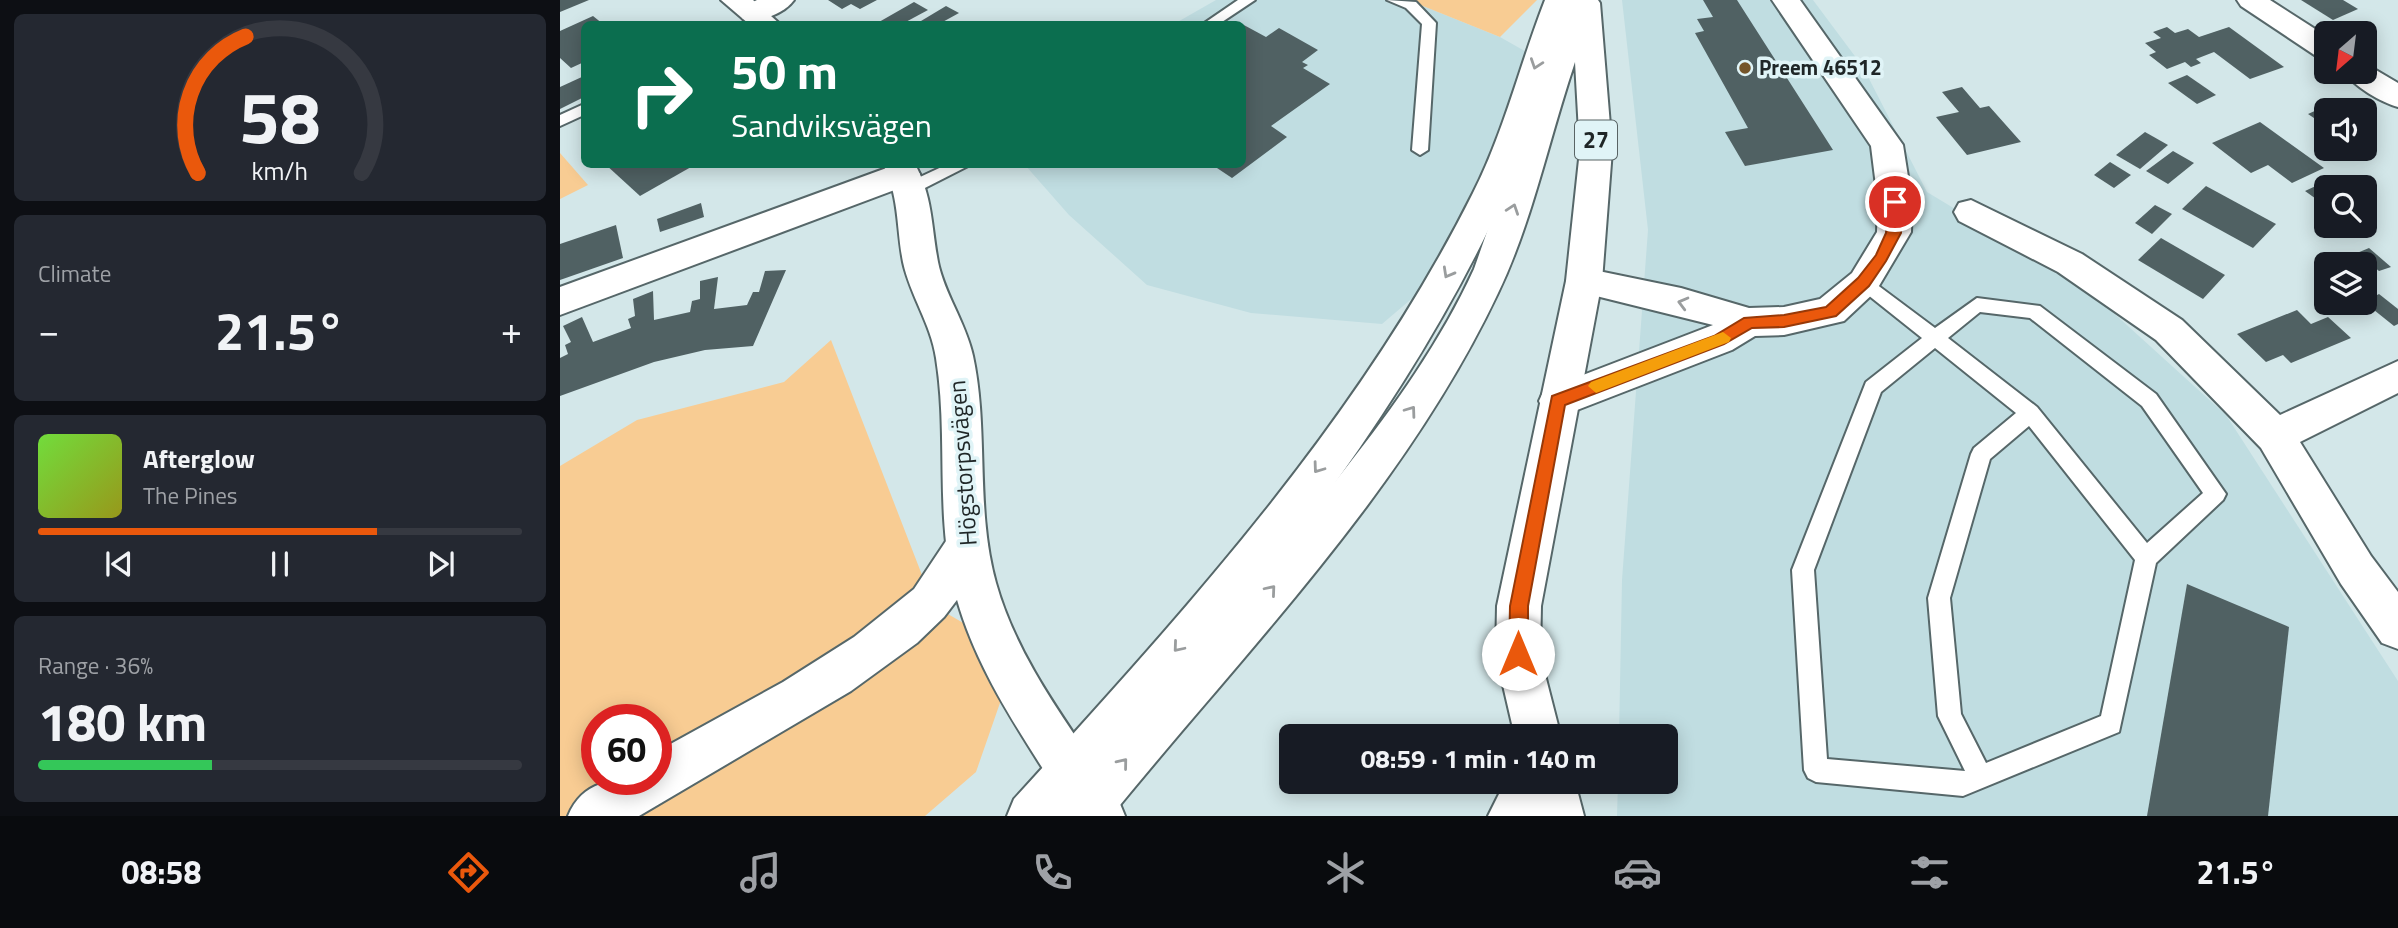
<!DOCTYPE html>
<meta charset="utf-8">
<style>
:root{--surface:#171b24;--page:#242831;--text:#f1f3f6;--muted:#9ea1a6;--line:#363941;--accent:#ea580c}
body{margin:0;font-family:"Titillium Web",sans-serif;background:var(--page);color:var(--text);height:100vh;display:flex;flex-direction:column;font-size:26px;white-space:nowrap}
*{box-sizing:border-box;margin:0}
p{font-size:23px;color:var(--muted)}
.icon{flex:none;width:38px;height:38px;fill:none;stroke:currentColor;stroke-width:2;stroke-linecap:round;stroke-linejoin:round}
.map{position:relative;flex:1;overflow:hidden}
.drawer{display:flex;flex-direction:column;gap:14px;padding:14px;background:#0d0f14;width:560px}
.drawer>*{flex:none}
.hud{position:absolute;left:21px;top:21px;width:665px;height:147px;border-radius:10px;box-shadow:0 4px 18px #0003;background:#0b6e4f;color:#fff;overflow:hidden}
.needle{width:46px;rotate:208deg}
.controls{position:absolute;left:1754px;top:21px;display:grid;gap:14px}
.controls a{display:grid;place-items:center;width:63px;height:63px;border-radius:10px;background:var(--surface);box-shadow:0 4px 18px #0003;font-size:35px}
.speed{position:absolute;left:21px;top:704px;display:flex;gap:14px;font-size:35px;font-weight:700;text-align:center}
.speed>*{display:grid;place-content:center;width:91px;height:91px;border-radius:50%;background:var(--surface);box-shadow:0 4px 18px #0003;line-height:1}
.speed .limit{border:10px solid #d22;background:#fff;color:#111}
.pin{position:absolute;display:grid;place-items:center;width:60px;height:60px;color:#fff;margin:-30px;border:4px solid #fff;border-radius:50%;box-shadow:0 2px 7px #0007}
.me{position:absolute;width:77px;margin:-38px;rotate:0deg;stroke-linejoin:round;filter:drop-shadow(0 0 5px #0008)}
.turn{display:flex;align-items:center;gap:24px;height:147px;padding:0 35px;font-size:32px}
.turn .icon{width:91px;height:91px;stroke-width:2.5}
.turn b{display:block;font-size:49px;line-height:60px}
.big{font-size:52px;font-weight:700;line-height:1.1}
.drawer .tile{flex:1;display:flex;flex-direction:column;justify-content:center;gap:10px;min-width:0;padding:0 24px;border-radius:10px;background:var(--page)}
.drawer .dial{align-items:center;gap:0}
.dial svg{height:182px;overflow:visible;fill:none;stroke:var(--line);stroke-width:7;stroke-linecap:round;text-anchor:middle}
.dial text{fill:var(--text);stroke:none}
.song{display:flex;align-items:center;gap:21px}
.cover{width:84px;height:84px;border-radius:10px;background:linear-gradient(135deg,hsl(100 70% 55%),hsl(60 70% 35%))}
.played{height:7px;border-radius:4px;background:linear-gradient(90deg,var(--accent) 70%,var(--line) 70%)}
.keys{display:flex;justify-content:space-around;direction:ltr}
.heat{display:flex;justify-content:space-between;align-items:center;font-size:38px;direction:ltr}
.charge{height:10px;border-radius:5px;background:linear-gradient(90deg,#34c759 36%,var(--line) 0)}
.trip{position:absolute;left:719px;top:724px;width:399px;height:70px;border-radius:10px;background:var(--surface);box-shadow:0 4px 18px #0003;font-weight:700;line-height:70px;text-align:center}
.dock{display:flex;height:112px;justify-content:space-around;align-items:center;background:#090b0e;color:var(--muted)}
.dock .icon{width:49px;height:49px}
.dock .active{color:var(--accent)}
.dock b{font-size:32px;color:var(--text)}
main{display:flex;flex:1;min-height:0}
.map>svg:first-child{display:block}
.built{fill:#c0dde1}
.green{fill:#f8cc93;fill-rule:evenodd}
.building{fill:#506163}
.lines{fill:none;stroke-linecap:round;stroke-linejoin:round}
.lane-casing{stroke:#566769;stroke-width:4}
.street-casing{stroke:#566769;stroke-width:4}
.secondary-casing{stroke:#566769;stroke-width:4}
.primary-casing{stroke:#566769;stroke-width:4}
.highway-casing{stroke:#566769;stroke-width:4}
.lane{fill:#fff;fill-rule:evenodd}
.street{fill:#fff;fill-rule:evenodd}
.secondary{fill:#fff;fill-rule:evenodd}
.primary{fill:#fff;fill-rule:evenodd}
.highway{fill:#fff;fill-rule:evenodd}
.oneway{stroke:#9a9d9e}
.route{fill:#ea580c;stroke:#983908;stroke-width:2}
.slow{fill:#f59e0b}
.poi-dot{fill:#74552a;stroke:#e0f4f7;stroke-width:2.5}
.labels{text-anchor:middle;stroke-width:7;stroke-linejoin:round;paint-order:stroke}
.far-poi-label{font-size:21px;font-weight:bold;fill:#1f2627;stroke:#e0f4f7;text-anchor:start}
.shield{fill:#e0f4f7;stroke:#596465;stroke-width:2}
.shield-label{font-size:23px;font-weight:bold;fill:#1f2627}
.street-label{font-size:24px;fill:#1f2627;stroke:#e0f4f7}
</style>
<main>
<section class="drawer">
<div class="tile dial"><svg viewBox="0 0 100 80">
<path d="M14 69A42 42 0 1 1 86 69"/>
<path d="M14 69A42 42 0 0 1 35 9" stroke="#ea580c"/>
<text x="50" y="56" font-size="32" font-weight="700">58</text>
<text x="50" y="72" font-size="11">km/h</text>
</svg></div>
<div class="tile"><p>Climate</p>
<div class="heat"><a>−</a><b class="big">21.5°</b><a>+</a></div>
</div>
<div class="tile">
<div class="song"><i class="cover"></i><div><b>Afterglow</b><p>The Pines</p></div></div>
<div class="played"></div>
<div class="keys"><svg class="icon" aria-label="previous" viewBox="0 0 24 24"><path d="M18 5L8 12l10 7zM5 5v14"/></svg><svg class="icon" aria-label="pause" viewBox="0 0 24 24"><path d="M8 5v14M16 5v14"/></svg><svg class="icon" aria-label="next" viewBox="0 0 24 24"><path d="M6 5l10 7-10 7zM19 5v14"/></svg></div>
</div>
<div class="tile"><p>Range · 36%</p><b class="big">180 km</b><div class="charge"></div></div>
</section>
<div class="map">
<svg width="1838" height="816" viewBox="0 0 1838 816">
<rect width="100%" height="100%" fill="#d3e7e9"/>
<g class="built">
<path d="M656 0H848L940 37 993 67 936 227 822 324 691 313 587 285 509 215 465 165 682 164V24H614Z"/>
<path d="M1062 0H1253L1303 67 1367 192 1526 288 1666 415 1838 681V816H1057L1058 782H1106V737H1059L1062 580 1088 230Z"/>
</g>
<g class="green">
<path d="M848 0H977L940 37Z"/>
<path d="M0 153 28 185 0 199Z"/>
<path d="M271 340 374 606 457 654 416 772 365 816H0V466L77 420 224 382ZM37 719H96V779H37Z"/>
</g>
<g class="building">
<path d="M0 0H29L0 12Z"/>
<path d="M268 0H317L300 9 291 4 282 9Z"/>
<path d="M1143 0H1177L1273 150 1185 166 1165 132 1188 128 1135 33 1144 31 1137 19 1153 17Z"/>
<path d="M1741 0H1783L1798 9 1773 20Z"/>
<path d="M354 2 368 10 342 24 319 22Z"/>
<path d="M386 6 399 13 379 24H356Z"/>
<path d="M33 16 43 24H24V62L11 68 0 58V31Z"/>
<path d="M682 24 706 37 719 28 758 50 742 62 748 65 743 68 770 84 711 126 727 137 672 178 651 164H682Z"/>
<path d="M1607 27 1615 33 1628 29 1639 37 1669 27 1724 67 1690 79 1654 52 1636 59 1641 63 1631 67 1625 62 1607 69 1589 55 1596 52 1585 43 1601 38 1593 32Z"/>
<path d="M1627 75 1656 95 1637 104 1608 83Z"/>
<path d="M24 76V97L0 109V87Z"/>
<path d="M1402 87 1420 108 1429 106 1461 142 1407 155 1376 117 1399 112 1382 92Z"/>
<path d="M1777 101 1790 110H1766V126L1748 114Z"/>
<path d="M1700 122 1764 168 1732 183 1708 165 1691 173 1652 143Z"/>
<path d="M1585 132 1608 145 1580 169 1556 155Z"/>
<path d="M1613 151 1634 163 1608 184 1586 171Z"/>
<path d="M1550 162 1571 175 1554 188 1534 175Z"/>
<path d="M45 164H128L131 167 80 196Z"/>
<path d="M1773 178 1786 187H1766V206L1745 191Z"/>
<path d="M1646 186 1716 224 1693 248 1622 209Z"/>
<path d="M141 203 144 217 100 232 97 219Z"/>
<path d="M1595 205 1612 214 1592 234 1575 223Z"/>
<path d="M56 225 63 258 0 280V244Z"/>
<path d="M1601 238 1665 275 1643 299 1578 260Z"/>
<path d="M1809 248 1831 267 1819 271 1797 253Z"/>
<path d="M226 270 193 346 145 350 94 362 0 396V358L8 354 5 345 11 342 3 326 22 317 33 342 71 328 68 319 75 316 73 299 93 291 94 320 130 312 132 301 140 299V281L158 277 154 309 187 305 193 292H199L205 271Z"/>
<path d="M1819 294 1838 309V324L1834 326 1804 302Z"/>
<path d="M1737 310 1751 324 1768 317 1791 338 1731 363 1723 355 1706 362 1677 334Z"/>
<path d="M1627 584 1729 627 1708 816H1587Z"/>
</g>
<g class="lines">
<g class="lane-casing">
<g id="lane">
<path d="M678 0H695L659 24H643Z"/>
<path d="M827 0 856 2 876 23 868 150 860 155 852 150 862 24 846 8Z"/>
<path d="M24 104V115L0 126V115Z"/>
<path d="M388 164H412L357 192 351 194 343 188 345 184Z"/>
<path d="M1304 275 1375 328 1417 298 1480 306 1596 394 1666 494 1663 500 1596 563 1559 732 1403 796 1256 782 1248 778 1244 770 1232 570 1306 382 1362 338 1298 287 1295 282ZM1420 312 1470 318 1582 406 1643 493 1587 543 1477 407 1388 338ZM1375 348 1456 413 1414 448 1411 454 1368 598 1378 716 1405 771 1267 759 1254 570 1321 392ZM1469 426 1575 560 1541 716 1426 763 1401 714 1390 598 1430 459Z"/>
</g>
</g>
<g class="street-casing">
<g id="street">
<path d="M197 0H234C224 14 199 23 183 19L179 13 183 7Z"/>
<path d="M1212 0H1240L1343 145 1352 202 1351 232 1316 291 1284 321 1224 335 1195 336 1172 350 1012 412 998 417 984 412 979 401 984 390 1153 325 1012 290 1006 281 1012 272 1024 268 1121 288 1189 308 1224 307 1260 299 1292 273 1317 232 1318 202 1311 146Z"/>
<path d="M1677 0H1710L1766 36V58L1756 56 1681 6Z"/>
<path d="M1804 63 1838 83V107C1821 102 1794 87 1785 72H1804Z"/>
<path d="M351 164 360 174 356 182 0 315V287L332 166Z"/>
<path d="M1411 200 1522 254 1622 320 1720 415 1838 361V393L1740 442 1811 556 1838 592V649L1822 643 1781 584 1701 448 1596 340 1498 272 1399 221 1394 212 1399 203Z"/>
<path d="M407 526 422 532 428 545 400 596 384 617 357 643 291 691 79 816H8C24 777 59 779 96 779V752L223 682 294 637 354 589 392 532Z"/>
</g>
</g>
<g class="secondary-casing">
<g id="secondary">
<path d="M161 0H193L220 24H189Z"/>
<path d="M323 164H355C373 198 371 225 378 262 384 293 406 323 413 356 429 430 415 508 436 583 458 662 513 730 558 799L565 816H513C467 742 411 667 392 580 376 507 388 432 376 358 371 324 350 295 343 262 336 226 340 199 323 164Z"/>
</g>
</g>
<g class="primary-casing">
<g id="primary">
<path d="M1008 0H1038L1040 3 1052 150 1042 281 981 606 980 655 1001 737H955L936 655 937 606 1006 281 1020 150 1015 62C989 138 973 220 938 293 845 490 687 649 551 816H496L503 799C596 688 697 583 785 469 834 407 881 341 914 269Z"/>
<path d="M945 782H1015L1024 816H928Z"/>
</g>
</g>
<g class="highway-casing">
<path id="highway" d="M985 0H1013C990 63 975 129 947 190 842 424 671 625 503 816H447L454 799C624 612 799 421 913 193 944 132 960 64 985 0Z"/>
</g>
<use href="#lane" class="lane"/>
<use href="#street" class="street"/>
<use href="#secondary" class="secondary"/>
<use href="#primary" class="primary"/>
<use href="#highway" class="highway"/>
</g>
<defs><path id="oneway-chevron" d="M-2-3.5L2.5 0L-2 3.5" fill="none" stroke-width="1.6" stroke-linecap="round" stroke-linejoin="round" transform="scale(1.75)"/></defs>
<g class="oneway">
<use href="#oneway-chevron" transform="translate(976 64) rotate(109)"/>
<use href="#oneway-chevron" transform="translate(953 209) rotate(-71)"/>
<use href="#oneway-chevron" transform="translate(888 273) rotate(119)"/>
<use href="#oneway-chevron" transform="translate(1123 303) rotate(-165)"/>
<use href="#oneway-chevron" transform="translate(851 411) rotate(-54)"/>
<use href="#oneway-chevron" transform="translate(758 468) rotate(126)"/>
<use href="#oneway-chevron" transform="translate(711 590) rotate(-50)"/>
<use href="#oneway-chevron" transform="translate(618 647) rotate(130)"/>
<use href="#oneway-chevron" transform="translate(563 763) rotate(-51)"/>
</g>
<path class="route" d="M1335 197 1342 202 1341 233 1326 261 1309 286 1276 316 1224 327 1192 328 1164 344 1005 405 968 606V654L965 661 958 663 952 661 949 654 950 606 992 396 1154 336 1184 318 1224 315 1266 307 1298 278 1316 255 1326 233 1328 202Z"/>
<path class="slow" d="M1163 332 1171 338 1169 342 1036 393 1028 386 1031 382Z"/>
<circle class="poi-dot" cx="1185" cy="68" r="7"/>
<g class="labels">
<g class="far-poi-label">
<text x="1199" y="75">Preem 46512</text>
</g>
<rect class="shield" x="1015" y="120.5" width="42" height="39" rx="5"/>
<g class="shield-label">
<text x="1036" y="148">27</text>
</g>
<g class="street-label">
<text transform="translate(403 463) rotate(-94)" y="8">Högstorpsvägen</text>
</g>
</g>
</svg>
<div class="controls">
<a><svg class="needle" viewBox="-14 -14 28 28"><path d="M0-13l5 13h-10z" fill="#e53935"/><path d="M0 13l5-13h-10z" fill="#9ea1a6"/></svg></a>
<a><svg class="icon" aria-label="sound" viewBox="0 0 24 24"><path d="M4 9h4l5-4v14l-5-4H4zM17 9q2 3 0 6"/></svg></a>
<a><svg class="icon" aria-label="search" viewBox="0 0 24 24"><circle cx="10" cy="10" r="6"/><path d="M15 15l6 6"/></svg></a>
<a><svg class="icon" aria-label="layers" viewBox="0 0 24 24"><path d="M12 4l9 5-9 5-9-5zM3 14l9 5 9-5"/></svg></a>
</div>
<div class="speed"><div class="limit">60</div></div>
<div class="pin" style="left:1335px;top:202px;background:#d93025"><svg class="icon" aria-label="arrive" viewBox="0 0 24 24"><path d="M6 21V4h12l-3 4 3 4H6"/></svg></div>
<svg class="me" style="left:958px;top:654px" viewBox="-20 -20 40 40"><circle r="19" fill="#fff"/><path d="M0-13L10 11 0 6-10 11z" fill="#ea580c"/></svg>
<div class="trip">08:59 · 1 min · 140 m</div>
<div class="hud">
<div class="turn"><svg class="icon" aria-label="right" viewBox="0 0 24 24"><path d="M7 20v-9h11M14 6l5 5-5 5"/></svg><div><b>50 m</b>Sandviksvägen</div></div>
</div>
</div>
</main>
<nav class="dock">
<b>08:58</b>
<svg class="icon active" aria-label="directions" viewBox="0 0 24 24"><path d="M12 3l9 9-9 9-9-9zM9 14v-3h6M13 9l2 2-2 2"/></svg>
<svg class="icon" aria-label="music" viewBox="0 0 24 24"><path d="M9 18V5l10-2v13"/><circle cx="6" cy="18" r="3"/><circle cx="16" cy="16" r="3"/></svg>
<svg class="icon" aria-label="phone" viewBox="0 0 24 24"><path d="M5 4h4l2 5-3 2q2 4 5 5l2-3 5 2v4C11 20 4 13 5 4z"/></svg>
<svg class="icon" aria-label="climate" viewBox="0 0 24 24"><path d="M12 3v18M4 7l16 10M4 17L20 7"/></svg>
<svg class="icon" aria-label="car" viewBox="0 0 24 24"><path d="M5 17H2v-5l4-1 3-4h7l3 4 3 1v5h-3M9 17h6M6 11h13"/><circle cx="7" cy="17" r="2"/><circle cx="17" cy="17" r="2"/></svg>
<svg class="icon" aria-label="filters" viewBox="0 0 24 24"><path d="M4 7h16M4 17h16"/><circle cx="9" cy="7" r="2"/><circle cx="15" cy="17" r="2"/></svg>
<b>21.5°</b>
</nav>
